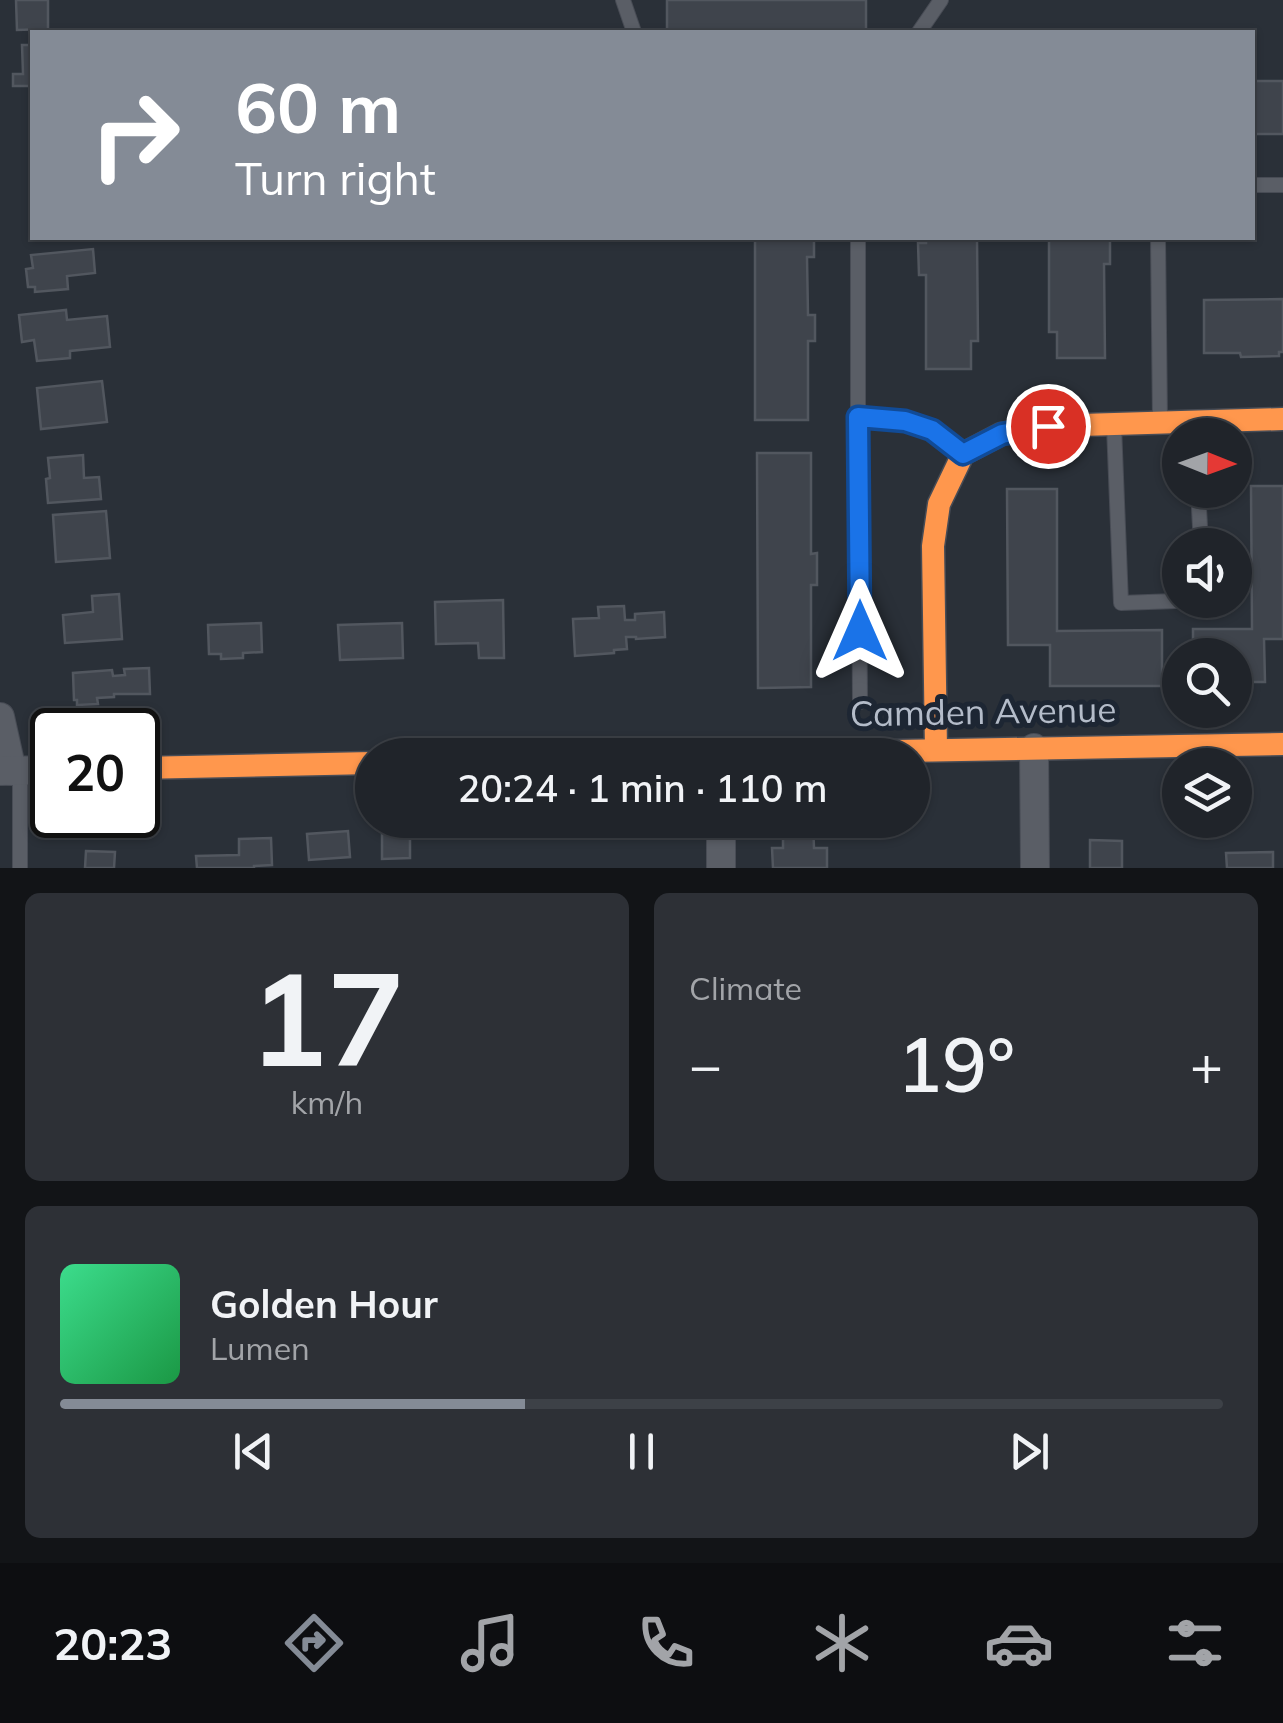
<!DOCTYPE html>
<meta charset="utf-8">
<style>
:root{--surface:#20242a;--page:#2d3036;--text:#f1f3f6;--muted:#a2a4a8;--line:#3d4147;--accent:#848b96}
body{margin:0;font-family:Mulish,sans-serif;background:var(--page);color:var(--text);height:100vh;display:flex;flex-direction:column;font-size:38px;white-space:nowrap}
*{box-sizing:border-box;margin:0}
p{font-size:32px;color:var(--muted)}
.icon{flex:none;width:55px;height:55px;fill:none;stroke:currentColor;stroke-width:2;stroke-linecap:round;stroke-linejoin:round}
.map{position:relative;height:868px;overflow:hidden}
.side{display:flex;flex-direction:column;gap:25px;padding:25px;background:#121417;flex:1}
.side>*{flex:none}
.guide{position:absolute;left:30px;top:30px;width:1225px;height:210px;border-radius:0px;box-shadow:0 2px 8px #0004,0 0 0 2px var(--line);background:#848b96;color:#fff;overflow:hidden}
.needle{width:65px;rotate:91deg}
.tools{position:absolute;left:1162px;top:418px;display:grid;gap:20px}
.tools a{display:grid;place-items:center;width:90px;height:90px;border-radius:50%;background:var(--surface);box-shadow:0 2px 8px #0004,0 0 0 2px var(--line);font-size:50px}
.speed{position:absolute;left:30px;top:708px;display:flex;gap:20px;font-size:50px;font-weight:700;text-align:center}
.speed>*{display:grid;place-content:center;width:130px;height:130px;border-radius:50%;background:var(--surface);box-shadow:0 2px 8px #0004,0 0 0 2px var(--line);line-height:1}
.speed .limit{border:5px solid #111;border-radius:15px;background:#fff;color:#111}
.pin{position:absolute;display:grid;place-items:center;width:85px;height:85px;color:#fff;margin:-42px;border:5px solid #fff;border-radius:50%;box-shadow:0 2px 10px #0007}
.me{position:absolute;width:110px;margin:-55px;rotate:0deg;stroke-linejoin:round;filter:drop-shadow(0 0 8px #0008)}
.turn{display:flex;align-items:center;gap:35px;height:210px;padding:0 40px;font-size:45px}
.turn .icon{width:130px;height:130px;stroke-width:2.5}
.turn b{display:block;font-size:70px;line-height:85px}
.big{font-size:75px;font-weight:600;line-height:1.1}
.side .tile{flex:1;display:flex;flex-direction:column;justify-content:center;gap:15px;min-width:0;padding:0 35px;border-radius:15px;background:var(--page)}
.side .dial{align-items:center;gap:0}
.dial b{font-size:130px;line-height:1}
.song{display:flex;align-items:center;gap:30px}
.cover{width:120px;height:120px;border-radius:15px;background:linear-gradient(135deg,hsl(150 70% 55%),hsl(140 70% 35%))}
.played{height:10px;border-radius:5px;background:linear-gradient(90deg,var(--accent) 40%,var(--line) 40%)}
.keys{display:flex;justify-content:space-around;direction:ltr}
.heat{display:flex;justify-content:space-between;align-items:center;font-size:55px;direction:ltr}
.side .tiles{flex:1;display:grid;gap:25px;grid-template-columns:1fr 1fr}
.tile:last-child{grid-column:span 2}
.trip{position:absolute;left:355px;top:738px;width:575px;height:100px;border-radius:50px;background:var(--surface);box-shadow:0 2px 8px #0004,0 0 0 2px var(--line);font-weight:600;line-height:100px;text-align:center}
.dock{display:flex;height:160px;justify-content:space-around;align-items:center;background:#0d0e11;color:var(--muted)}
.dock .icon{width:70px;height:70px}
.dock .selected{color:var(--accent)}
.dock b{font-size:45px;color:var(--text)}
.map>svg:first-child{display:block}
.building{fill:#3f444c;stroke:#52575f;stroke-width:2.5}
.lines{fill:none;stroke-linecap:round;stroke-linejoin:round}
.lane-casing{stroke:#484c55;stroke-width:16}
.street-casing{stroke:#484c55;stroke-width:30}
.slow-casing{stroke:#484c55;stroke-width:25}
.lane{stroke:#5a5e66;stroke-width:14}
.street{stroke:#5a5e66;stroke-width:28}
.slow{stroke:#ff974d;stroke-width:22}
.route-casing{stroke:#114b97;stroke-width:25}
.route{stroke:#1a73e8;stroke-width:18}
.labels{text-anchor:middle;stroke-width:10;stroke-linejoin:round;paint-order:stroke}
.street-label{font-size:35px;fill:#b4bcc9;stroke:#1d2633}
</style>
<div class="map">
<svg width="1283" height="868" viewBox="0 0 1283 868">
<rect width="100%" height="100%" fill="#2a3038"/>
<g class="building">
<path d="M16 0H48V29L17 30Z"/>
<rect x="667" y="0" width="199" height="32"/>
<path d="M22 45H32V86H13V74H23Z"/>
<rect x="1252" y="81" width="31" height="53"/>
<path d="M755 238H814V257H807L808 315H815V341H808V420H755Z"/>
<path d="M926 238H977L978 341H971V369H926V275H919L918 243H926Z"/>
<path d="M1049 238H1110V264H1104L1105 358H1057V332H1049Z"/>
<path d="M93 249 95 273 67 276 68 289 35 292V287H28L26 269 33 268 31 255Z"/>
<path d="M1283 299V352H1279V356L1241 357 1240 353H1204V300Z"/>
<path d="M66 310 67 320 107 316 110 347 70 351V358L37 361 34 340 22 342 19 315Z"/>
<path d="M102 381 107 422 41 429 37 388Z"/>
<path d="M757 453H811V554L817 553V585H811V687L758 688Z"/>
<path d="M83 455 84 478 99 477 101 499 48 503 46 479 50 478 48 458Z"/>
<path d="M1251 486H1283V639H1264L1265 682H1235V655H1193V629H1252Z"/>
<path d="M1007 489H1057V631L1162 630V686H1050V645H1008Z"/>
<path d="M106 511 110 558 56 562 53 515Z"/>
<path d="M119 594 122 639 65 643 63 615 93 612 92 596Z"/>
<path d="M503 600 504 658H479L478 643 436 644 435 602Z"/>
<path d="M624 606 625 620H635V614L664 612 665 637 636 639V637H626L627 649 614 650V653L575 656 573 619 599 618 598 607Z"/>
<path d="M261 623 262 652 243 653V658L221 659V654H209L208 625Z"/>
<path d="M402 623 403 658 340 660 338 625Z"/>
<path d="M149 668 150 694H114V697L97 698 98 704 77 705V700H74L73 673 112 670 113 676 125 675 124 669Z"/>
<path d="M376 820H410V858L382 859V827H376Z"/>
<path d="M783 820H813L814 848H827V868H773L772 848H783Z"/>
<path d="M348 831 350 857 309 860 307 834Z"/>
<path d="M271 838 272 865 254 866V868H197L196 856 239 855V839Z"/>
<path d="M1090 840 1122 841V868H1090Z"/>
<path d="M86 851 115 852 114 868H85Z"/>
<path d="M1273 852V868H1227L1226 853Z"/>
</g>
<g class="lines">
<g class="lane-casing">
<g id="lane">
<path d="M623 0 634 32"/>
<path d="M919 32 941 0"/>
<path d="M1252 185H1283"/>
<path d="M858 238V417L905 421 932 429 962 454"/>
<path d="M1158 238 1160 422"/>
<path d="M858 417 860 702"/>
<path d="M1114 426 1121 603 1203 600"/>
<path d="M1198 490 1201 545"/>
<path d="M20 868V771"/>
</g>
</g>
<g class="street-casing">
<g id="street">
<path d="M0 717 12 771"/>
<path d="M1034 748 1035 868"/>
<path d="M0 771 52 770"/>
<path d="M721 820V868"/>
</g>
</g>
<g class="slow-casing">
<g id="slow">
<path d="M936 750 933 546 939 504 963 454 1001 434 1048 426 1283 419"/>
<path d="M685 755 1283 744"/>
<path d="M138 768 372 763"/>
</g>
</g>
<use href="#lane" class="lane"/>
<use href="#street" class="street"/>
<use href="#slow" class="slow"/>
</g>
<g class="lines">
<g class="route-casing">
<path id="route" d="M860 631 858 417 905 421 932 430 963 454 1002 434 1048 426"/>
</g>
<use href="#route" class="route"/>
</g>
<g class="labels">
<g class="street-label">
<text transform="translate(983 712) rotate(-1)" y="12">Camden Avenue</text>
</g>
</g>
</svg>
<div class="tools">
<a><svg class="needle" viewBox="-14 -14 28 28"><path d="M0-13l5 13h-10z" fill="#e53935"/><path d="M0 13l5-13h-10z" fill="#a2a4a8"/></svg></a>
<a><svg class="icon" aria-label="sound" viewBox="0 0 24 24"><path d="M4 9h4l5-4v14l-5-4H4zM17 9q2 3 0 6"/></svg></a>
<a><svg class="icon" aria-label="search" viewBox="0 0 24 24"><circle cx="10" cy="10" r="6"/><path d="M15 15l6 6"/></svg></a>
<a><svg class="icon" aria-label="layers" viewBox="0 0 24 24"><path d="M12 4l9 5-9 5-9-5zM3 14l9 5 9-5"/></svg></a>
</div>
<div class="speed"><div class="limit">20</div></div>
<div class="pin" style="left:1048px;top:426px;background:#d93025"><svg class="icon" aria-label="arrive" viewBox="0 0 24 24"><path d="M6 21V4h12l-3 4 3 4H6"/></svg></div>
<svg class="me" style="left:860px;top:631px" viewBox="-20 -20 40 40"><path d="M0-17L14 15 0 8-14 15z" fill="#1a73e8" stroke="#fff" stroke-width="4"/></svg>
<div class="trip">20:24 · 1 min · 110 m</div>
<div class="guide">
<div class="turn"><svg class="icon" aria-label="right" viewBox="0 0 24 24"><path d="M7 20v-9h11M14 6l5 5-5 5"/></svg><div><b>60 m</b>Turn right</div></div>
</div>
</div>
<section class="side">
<div class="tiles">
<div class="tile dial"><b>17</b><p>km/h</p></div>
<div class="tile"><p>Climate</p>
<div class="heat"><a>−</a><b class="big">19°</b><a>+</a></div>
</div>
<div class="tile">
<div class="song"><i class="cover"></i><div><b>Golden Hour</b><p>Lumen</p></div></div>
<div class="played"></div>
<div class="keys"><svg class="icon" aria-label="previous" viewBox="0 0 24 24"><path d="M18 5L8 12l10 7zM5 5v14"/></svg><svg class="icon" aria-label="pause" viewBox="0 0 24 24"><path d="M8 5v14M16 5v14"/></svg><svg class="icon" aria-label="next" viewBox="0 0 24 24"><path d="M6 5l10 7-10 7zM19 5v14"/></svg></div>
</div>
</div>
</section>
<nav class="dock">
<b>20:23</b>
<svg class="icon selected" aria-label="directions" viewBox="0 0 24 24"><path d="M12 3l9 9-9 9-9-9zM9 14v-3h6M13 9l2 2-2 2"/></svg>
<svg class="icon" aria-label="music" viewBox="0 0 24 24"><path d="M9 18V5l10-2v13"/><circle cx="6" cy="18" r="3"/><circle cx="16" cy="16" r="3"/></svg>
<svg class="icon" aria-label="phone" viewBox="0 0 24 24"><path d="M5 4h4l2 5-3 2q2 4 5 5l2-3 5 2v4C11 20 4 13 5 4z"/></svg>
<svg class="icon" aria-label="climate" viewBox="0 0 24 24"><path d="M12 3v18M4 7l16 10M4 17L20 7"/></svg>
<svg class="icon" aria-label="car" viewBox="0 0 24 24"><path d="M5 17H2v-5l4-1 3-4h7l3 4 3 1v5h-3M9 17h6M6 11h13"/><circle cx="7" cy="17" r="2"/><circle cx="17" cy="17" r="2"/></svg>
<svg class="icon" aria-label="filters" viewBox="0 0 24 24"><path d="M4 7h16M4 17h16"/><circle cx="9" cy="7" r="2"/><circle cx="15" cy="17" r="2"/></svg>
</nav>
